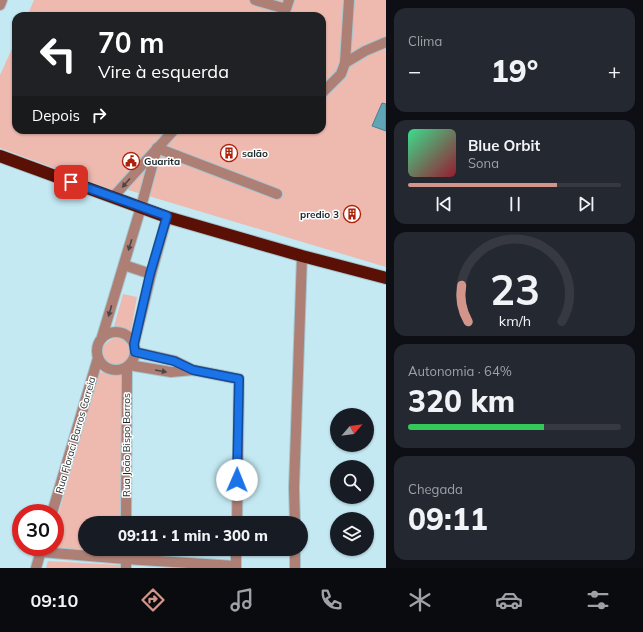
<!DOCTYPE html>
<html lang="pt">
<meta charset="utf-8">
<style>
:root{--surface:#171b24;--page:#242831;--text:#f1f3f6;--muted:#9ea1a6;--line:#363941;--accent:#d3948a}
body{margin:0;font-family:Mulish,sans-serif;background:var(--page);color:var(--text);height:100vh;display:flex;flex-direction:column;font-size:15px;white-space:nowrap}
*{box-sizing:border-box;margin:0}
p{font-size:13px;color:var(--muted)}
.icon{flex:none;width:22px;height:22px;fill:none;stroke:currentColor;stroke-width:2;stroke-linecap:round;stroke-linejoin:round}
.map{position:relative;flex:1;overflow:hidden}
.panel{display:flex;flex-direction:column;gap:8px;padding:8px;background:#0d0f14;width:257px}
.panel>*{flex:none}
.hud{position:absolute;left:12px;top:12px;width:314px;height:122px;border-radius:12px;box-shadow:0 1px 3px #0004;background:#202124;color:#fff;overflow:hidden}
.needle{width:26px;rotate:62deg}
.controls{position:absolute;left:330px;top:408px;display:grid;gap:8px}
.controls a{display:grid;place-items:center;width:44px;height:44px;border-radius:50%;background:var(--surface);box-shadow:0 1px 3px #0004;font-size:20px}
.speed{position:absolute;left:12px;top:504px;display:flex;gap:8px;font-size:20px;font-weight:700;text-align:center}
.speed>*{display:grid;place-content:center;width:52px;height:52px;border-radius:50%;background:var(--surface);box-shadow:0 1px 3px #0004;line-height:1}
.speed .limit{border:6px solid #d22;background:#fff;color:#111}
.pin{position:absolute;display:grid;place-items:center;width:34px;height:34px;color:#fff;margin:-17px;border-radius:8px;box-shadow:0 2px 6px #0006}
.me{position:absolute;width:44px;margin:-22px;rotate:1deg;stroke-linejoin:round;filter:drop-shadow(0 0 3px #0008)}
.turn{display:flex;align-items:center;gap:14px;height:84px;padding:0 20px;font-size:18px}
.turn .icon{width:52px;height:52px;stroke-width:2.5}
.turn b{display:block;font-size:28px;line-height:34px}
.then{display:flex;align-items:center;height:38px;padding:0 20px;background:#0003;gap:8px;font-size:15px}
.big{font-size:30px;font-weight:800;line-height:1.1}
.panel .card{flex:1;display:flex;flex-direction:column;justify-content:center;gap:6px;min-width:0;padding:0 14px;border-radius:12px;background:var(--page)}
.panel .dial{align-items:center;gap:0}
.dial svg{height:104px;overflow:visible;fill:none;stroke:var(--line);stroke-width:7;stroke-linecap:round;text-anchor:middle}
.dial text{fill:var(--text);stroke:none}
.song{display:flex;align-items:center;gap:12px}
.cover{width:48px;height:48px;border-radius:6px;background:linear-gradient(135deg,hsl(150 70% 55%),hsl(350 70% 35%))}
.played{height:4px;border-radius:2px;background:linear-gradient(90deg,var(--accent) 70%,var(--line) 70%)}
.keys{display:flex;justify-content:space-around;direction:ltr}
.heat{display:flex;justify-content:space-between;align-items:center;font-size:22px;direction:ltr}
.charge{height:6px;border-radius:3px;background:linear-gradient(90deg,#34c759 64%,var(--line) 0)}
.trip{position:absolute;left:78px;top:516px;width:230px;height:40px;border-radius:20px;background:var(--surface);box-shadow:0 1px 3px #0004;font-weight:800;line-height:40px;text-align:center}
.menu{display:flex;height:64px;justify-content:space-around;align-items:center;background:#090b0e;color:var(--muted)}
.menu .icon{width:28px;height:28px}
.menu .current{color:var(--accent)}
.menu b{font-size:18px;color:var(--text)}
main{display:flex;flex:1;min-height:0}
.map>svg:first-child{display:block}
.green{fill:#eebaaf}
.water{fill:#5fa5b6;stroke:#4a808d}
.lines{fill:none;stroke-linecap:round;stroke-linejoin:round}
.minor-casing{stroke:#a5c6cf;stroke-width:12}
.highway-casing{stroke:#a5c6cf;stroke-width:14}
.path{stroke:#7d989f;stroke-width:2;stroke-dasharray:4 2;stroke-linecap:butt}
.minor{stroke:#ae7f75;stroke-width:10}
.highway{stroke:#5a1005;stroke-width:12}
.oneway{fill:#4e4646}
.route-casing{stroke:#114b97;stroke-width:10}
.route{stroke:#1a73e8;stroke-width:7}
.labels{text-anchor:middle;stroke-width:3;stroke-linejoin:round;paint-order:stroke}
.poi-label{font-size:10px;font-weight:bold;fill:#1a282c;stroke:#fff;text-anchor:start}
.street-label{font-size:10px;fill:#1a282c;stroke:#fff}
</style>
<main>
<div class="map">
<svg width="386" height="568" viewBox="0 0 386 568">
<rect width="100%" height="100%" fill="#c4e9f3"/>
<g class="green">
<path d="M34 0H386V267L115 186 113 190 0 148V75L16 40V130H322V16H27Z"/>
<path d="M123 294 137 297 131 331 114 326Z"/>
<path d="M121 337C134 349 134 357 118 366L107 363 101 350C106 342 110 338 121 337Z"/>
<path d="M99 372 123 375 121 523H85V549H121V553L49 547H55V526Z"/>
<path d="M48 561 120 565V568H46Z"/>
</g>
<path class="water" d="M382 103 386 104V131L372 126Z"/>
<g class="lines">
<g class="minor-casing">
<g id="minor">
<path d="M255 0 286 9 289 0"/>
<path d="M0 5 2 0"/>
<path d="M345 63 349 0"/>
<path d="M322 93 341 74 345 63 365 51 386 42"/>
<path d="M157 148 277 194"/>
<path d="M113 197 174 130"/>
<path d="M124 265 151 274"/>
<circle cx="116" cy="351" r="19"/>
<path d="M102 337 141 207 157 148"/>
<path d="M134 344 151 274 167 217"/>
<path d="M135 352 175 361 193 370 239 379 237 523"/>
<path d="M129 365 171 372 193 370"/>
<path d="M52 513 98 358"/>
<path d="M126 523 127 367"/>
<path d="M295 523 294 488 302 256"/>
<path d="M126 549V568"/>
<path d="M295 549V568"/>
<path d="M41 552 126 559 236 566"/>
<path d="M36 568 42 547"/>
<path d="M236 568V549"/>
</g>
</g>
<g class="highway-casing">
<path id="highway" d="M0 156 167 217 302 256 386 278"/>
</g>
<path class="path" d="M242 16 243 13"/>
<use href="#minor" class="minor"/>
<use href="#highway" class="highway"/>
</g>
<defs><path id="oneway-solid" d="M-6-.8H1V-3.2L6.5 0L1 3.2V.8H-6Z"/></defs>
<g class="oneway">
<use href="#oneway-solid" transform="translate(126 183) rotate(131)"/>
<use href="#oneway-solid" transform="translate(130 245) rotate(107)"/>
<use href="#oneway-solid" transform="translate(110 311) rotate(106)"/>
<use href="#oneway-solid" transform="translate(161 371) rotate(10)"/>
</g>
<g class="lines">
<g class="route-casing">
<path id="route" d="M71 182 167 216 150 274 134 344 135 352 174 361 193 370 239 379 237 480"/>
</g>
<use href="#route" class="route"/>
</g>
<defs>
<g id="building-ring" transform="scale(0.9)"><circle r="9.5" fill="#fff" stroke="#ae1f07" stroke-width="1.5"/><path d="M-4-6H4V6H1V3H-1V6H-4ZM-2.5-4.3h1.7v1.8h-1.7ZM.8-4.3h1.7v1.8H.8ZM-2.5-1h1.7V.8h-1.7ZM.8-1h1.7V.8H.8Z" fill="#ae1f07"/></g>
<g id="civic-ring" transform="scale(0.9)"><circle r="9.5" fill="#fff" stroke="#ae1f07" stroke-width="1.5"/><path d="M-.6-6.5H3V-4.5H.6V-3L4-1V1h2V6H-6V1h2V-1L-.6-3ZM-1.2 2.5V6h2.4V2.5Z" fill="#ae1f07"/></g>
</defs>
<g fill-rule="evenodd">
<use href="#building-ring" x="229" y="153"/>
<use href="#civic-ring" x="131" y="161"/>
<use href="#building-ring" x="352" y="214"/>
</g>
<g class="labels">
<g class="poi-label">
<text x="242" y="157">salão</text>
<text x="144" y="165">Guarita</text>
<text x="339" y="218" text-anchor="end">predio 3</text>
</g>
<g class="street-label">
<text transform="translate(75 435) rotate(-74)" y="4">Rua Floraci Barros Correia</text>
<text transform="translate(126 445) rotate(-90)" y="4">Rua João Bispo Barros</text>
</g>
</g>
</svg>
<div class="controls">
<a><svg class="needle" viewBox="-14 -14 28 28"><path d="M0-13l5 13h-10z" fill="#e53935"/><path d="M0 13l5-13h-10z" fill="#9ea1a6"/></svg></a>
<a><svg class="icon" aria-label="search" viewBox="0 0 24 24"><circle cx="10" cy="10" r="6"/><path d="M15 15l6 6"/></svg></a>
<a><svg class="icon" aria-label="layers" viewBox="0 0 24 24"><path d="M12 4l9 5-9 5-9-5zM3 14l9 5 9-5"/></svg></a>
</div>
<div class="speed"><div class="limit">30</div></div>
<div class="pin" style="left:71px;top:182px;background:#d93025"><svg class="icon" aria-label="arrive" viewBox="0 0 24 24"><path d="M6 21V4h12l-3 4 3 4H6"/></svg></div>
<svg class="me" style="left:237px;top:480px" viewBox="-20 -20 40 40"><circle r="19" fill="#fff"/><path d="M0-13L10 11 0 6-10 11z" fill="#1a73e8"/></svg>
<div class="trip">09:11 · 1 min · 300 m</div>
<div class="hud">
<div class="turn"><svg class="icon" aria-label="left" viewBox="0 0 24 24"><path d="M17 20v-9H6M10 6l-5 5 5 5"/></svg><div><b>70 m</b>Vire à esquerda</div></div>
<div class="then">Depois<svg class="icon" aria-label="right" viewBox="0 0 24 24"><path d="M7 20v-9h11M14 6l5 5-5 5"/></svg></div>
</div>
</div>
<section class="panel">
<div class="card"><p>Clima</p>
<div class="heat"><a>−</a><b class="big">19°</b><a>+</a></div>
</div>
<div class="card">
<div class="song"><i class="cover"></i><div><b>Blue Orbit</b><p>Sona</p></div></div>
<div class="played"></div>
<div class="keys"><svg class="icon" aria-label="previous" viewBox="0 0 24 24"><path d="M18 5L8 12l10 7zM5 5v14"/></svg><svg class="icon" aria-label="pause" viewBox="0 0 24 24"><path d="M8 5v14M16 5v14"/></svg><svg class="icon" aria-label="next" viewBox="0 0 24 24"><path d="M6 5l10 7-10 7zM19 5v14"/></svg></div>
</div>
<div class="card dial"><svg viewBox="0 0 100 80">
<path d="M14 69A42 42 0 1 1 86 69"/>
<path d="M14 69A42 42 0 0 1 9 41" stroke="#d3948a"/>
<text x="50" y="56" font-size="32" font-weight="700">23</text>
<text x="50" y="72" font-size="11">km/h</text>
</svg></div>
<div class="card"><p>Autonomia · 64%</p><b class="big">320 km</b><div class="charge"></div></div>
<div class="card"><p>Chegada</p><b class="big">09:11</b></div>
</section>
</main>
<nav class="menu">
<b>09:10</b>
<svg class="icon current" aria-label="directions" viewBox="0 0 24 24"><path d="M12 3l9 9-9 9-9-9zM9 14v-3h6M13 9l2 2-2 2"/></svg>
<svg class="icon" aria-label="music" viewBox="0 0 24 24"><path d="M9 18V5l10-2v13"/><circle cx="6" cy="18" r="3"/><circle cx="16" cy="16" r="3"/></svg>
<svg class="icon" aria-label="phone" viewBox="0 0 24 24"><path d="M5 4h4l2 5-3 2q2 4 5 5l2-3 5 2v4C11 20 4 13 5 4z"/></svg>
<svg class="icon" aria-label="climate" viewBox="0 0 24 24"><path d="M12 3v18M4 7l16 10M4 17L20 7"/></svg>
<svg class="icon" aria-label="car" viewBox="0 0 24 24"><path d="M5 17H2v-5l4-1 3-4h7l3 4 3 1v5h-3M9 17h6M6 11h13"/><circle cx="7" cy="17" r="2"/><circle cx="17" cy="17" r="2"/></svg>
<svg class="icon" aria-label="filters" viewBox="0 0 24 24"><path d="M4 7h16M4 17h16"/><circle cx="9" cy="7" r="2"/><circle cx="15" cy="17" r="2"/></svg>
</nav>
